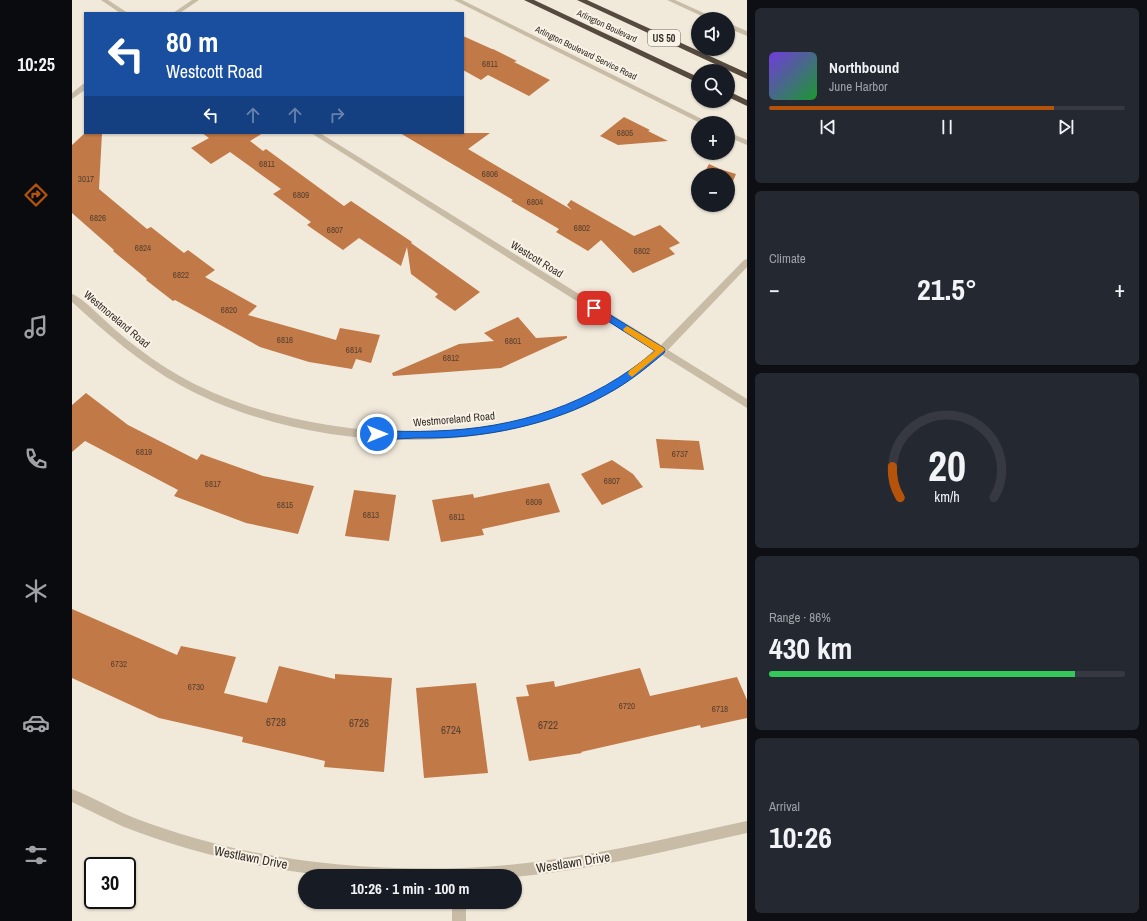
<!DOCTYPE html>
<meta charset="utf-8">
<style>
:root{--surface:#171b24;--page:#242831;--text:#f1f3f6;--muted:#9ea1a6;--line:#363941;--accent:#b45309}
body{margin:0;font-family:"Archivo Narrow",sans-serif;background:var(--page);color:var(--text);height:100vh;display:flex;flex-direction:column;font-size:15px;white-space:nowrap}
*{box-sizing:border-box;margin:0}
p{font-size:13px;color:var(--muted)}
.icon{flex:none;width:22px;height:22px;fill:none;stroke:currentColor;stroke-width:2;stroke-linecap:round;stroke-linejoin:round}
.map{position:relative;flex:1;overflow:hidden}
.panel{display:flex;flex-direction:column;gap:8px;padding:8px;background:#0d0f14;width:400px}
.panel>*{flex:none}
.hud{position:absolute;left:12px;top:12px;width:380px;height:122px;border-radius:0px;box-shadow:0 1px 3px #0004;background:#1a4fa0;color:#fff;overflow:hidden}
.fabs{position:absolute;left:619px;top:12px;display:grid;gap:8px}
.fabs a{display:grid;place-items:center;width:44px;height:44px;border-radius:50%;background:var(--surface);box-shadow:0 1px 3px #0004;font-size:20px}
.speed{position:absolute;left:12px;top:857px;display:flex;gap:8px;font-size:20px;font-weight:700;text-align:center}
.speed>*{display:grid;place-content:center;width:52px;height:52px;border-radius:50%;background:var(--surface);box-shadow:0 1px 3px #0004;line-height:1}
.speed .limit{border:2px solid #111;border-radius:6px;background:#fff;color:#111}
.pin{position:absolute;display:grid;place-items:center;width:34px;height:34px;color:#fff;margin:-17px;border-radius:8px;box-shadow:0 2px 6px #0006}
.me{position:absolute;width:44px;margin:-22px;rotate:90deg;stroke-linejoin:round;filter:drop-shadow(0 0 3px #0008)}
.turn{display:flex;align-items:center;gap:14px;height:84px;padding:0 16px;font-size:18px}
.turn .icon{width:52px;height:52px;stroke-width:2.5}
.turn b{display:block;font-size:28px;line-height:34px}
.lanes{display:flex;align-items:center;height:38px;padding:0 16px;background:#0003;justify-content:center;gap:20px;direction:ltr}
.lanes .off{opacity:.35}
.big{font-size:30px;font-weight:700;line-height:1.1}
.panel .widget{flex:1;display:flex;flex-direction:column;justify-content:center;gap:6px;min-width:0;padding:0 14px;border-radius:6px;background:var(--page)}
.panel .dial{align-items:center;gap:0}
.dial svg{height:104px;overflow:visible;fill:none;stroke:var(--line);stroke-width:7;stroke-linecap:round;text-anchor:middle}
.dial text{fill:var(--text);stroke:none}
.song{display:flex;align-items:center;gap:12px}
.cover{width:48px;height:48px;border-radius:6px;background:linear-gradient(135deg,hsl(260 70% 55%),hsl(130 70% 35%))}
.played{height:4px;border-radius:2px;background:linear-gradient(90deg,var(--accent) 80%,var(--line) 80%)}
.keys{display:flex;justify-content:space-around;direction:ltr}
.heat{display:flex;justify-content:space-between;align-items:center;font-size:22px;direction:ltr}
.charge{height:6px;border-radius:3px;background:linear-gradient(90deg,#34c759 86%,var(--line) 0)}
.trip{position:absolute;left:226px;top:869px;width:224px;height:40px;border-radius:20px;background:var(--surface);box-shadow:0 1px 3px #0004;font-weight:700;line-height:40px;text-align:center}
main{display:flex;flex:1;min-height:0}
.tabs{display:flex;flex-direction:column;width:72px;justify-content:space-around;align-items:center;background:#090b0e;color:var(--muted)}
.tabs .icon{width:28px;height:28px}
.tabs .active{color:var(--accent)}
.tabs b{font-size:18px;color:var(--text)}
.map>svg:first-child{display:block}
.building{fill:#c17948}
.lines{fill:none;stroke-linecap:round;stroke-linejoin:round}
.minor{fill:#c8bca7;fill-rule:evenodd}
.highway{fill:#564a3f;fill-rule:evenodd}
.route{fill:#1a73e8;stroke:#114b97}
.slow{fill:#f59e0b}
.labels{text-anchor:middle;stroke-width:4;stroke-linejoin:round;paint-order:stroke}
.far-street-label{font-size:9px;fill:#352e28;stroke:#f9f3e7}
.number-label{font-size:9px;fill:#584130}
.shield{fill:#f9f3e7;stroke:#706961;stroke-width:1}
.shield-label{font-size:10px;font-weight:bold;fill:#352e28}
.street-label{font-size:11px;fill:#352e28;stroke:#f9f3e7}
.near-number-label{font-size:11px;fill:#584130}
.near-street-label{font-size:13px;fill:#352e28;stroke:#f9f3e7}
</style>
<main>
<nav class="tabs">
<b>10:25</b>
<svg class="icon active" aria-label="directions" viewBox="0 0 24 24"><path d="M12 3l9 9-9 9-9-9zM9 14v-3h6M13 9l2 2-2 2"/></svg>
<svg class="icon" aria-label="music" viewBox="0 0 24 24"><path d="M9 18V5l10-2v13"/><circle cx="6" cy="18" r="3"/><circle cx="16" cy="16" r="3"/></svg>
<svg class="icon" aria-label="phone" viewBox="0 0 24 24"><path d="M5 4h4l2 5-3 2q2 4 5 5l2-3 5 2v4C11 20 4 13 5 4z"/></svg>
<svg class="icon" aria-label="climate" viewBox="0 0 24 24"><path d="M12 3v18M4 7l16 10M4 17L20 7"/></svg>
<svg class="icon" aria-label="car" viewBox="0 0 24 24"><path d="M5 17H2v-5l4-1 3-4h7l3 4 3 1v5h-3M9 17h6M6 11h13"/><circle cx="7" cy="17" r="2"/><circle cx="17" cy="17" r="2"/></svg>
<svg class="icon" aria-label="filters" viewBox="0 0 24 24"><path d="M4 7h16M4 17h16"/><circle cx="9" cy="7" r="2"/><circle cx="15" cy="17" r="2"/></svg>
</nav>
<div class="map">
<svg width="675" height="921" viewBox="0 0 675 921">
<rect width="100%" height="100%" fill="#f1eadb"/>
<g class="building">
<path d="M391 36 420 49H421L445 61 442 62 478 80 457 96 416 75 409 80 391 70Z"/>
<path d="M552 117 578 130 576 131 596 141 546 145 528 136Z"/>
<path d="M13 133H30L27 189 75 229 79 227 112 253 116 250 143 270 133 277 185 306 176 315 264 340 268 328 308 335 299 363 284 359 280 369 237 362 188 347 103 300 101 301 74 280 75 279 41 251 42 250 0 213V145Z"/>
<path d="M130 133H191L178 141 191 151 194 149 272 206 279 201 340 242 339 243 408 292 383 311 363 297 366 294 339 274 335 247 329 266 287 238 271 250 235 225 239 222 201 194 209 189 158 152 139 164 119 148 137 138Z"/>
<path d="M328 133H418L396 149 500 210 495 205 499 200 562 236 588 225 608 243 597 248 603 254 561 273 529 240 516 251 484 232 487 229 439 201 441 200Z"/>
<path d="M637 164 648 169 664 174 656 193V175H631Z"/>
<path d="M446 317 464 338 495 336V338L429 368 321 376 320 373 387 344 422 341 412 333Z"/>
<path d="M14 393 56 425 125 460 129 454 191 476 242 486 226 534 174 523 102 496 106 490 13 441 0 452V405Z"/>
<path d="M584 439 627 441 632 470 588 468Z"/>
<path d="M540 460 561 474 571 487 530 505 509 474Z"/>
<path d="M477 483 488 512 410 529 412 535 369 542 360 500 401 494 402 498Z"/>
<path d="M282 490 324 495 317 541 273 536Z"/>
<path d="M0 609 105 655 109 646 164 657 152 693 195 703 207 666 263 679V674L320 678 312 772 252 767 253 761 170 742 171 737 87 718 0 678Z"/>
<path d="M568 668 578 696 665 677 675 700V718L629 728 628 725 509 752 510 753 457 761 444 697 457 696 454 685 482 681 483 687Z"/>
<path d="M404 683 416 773 352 778 344 688Z"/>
</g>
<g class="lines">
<g class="minor">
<path d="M29 0H36L56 13H48Z"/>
<path d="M120 0H127L108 13H101Z"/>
<path d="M382 0H390L638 123H628Z"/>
<path d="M595 0H603L645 19H636Z"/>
<path d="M656 23 675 31V36L656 28Z"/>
<path d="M11 84H13V90L0 99V93Z"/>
<path d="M656 132 675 140V145L656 137Z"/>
<path d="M239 133H248L589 345 672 260 675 259V267L596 350 675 399V408L590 355C566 376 540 394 511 407 390 459 223 448 108 385 68 363 34 333 0 302V294C9 296 37 325 47 333 68 351 91 367 115 380 224 438 391 450 505 401 533 389 559 371 582 350Z"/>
<path d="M0 789C18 796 36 806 53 814 71 822 91 828 109 834 222 869 361 877 477 860 544 851 610 835 675 821V833C598 850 521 870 443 877L259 876C188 869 119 853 52 827 34 819 17 810 0 802Z"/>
<rect x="380" y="902" width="14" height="19"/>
</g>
<g class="highway">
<path d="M452 0H462L626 77V83Z"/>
<path d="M505 0H515L675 73V79Z"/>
<path d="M656 91 675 100V106L656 97Z"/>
</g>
</g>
<path class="route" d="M522 305 592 348 593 350 592 353C574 368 556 383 535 394 480 425 411 439 347 438 334 438 313 441 301 437L300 434 305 431C324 431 343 432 362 431 444 429 520 404 583 351L520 311V306Z"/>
<path class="slow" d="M555 326 592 348 593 350 560 377 556 374 557 371 583 351 552 331 551 329Z"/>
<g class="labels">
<g class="far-street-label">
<text transform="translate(535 26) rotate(25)" y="3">Arlington Boulevard</text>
<text transform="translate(514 53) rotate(26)" y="3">Arlington Boulevard Service Road</text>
</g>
<g class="number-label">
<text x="418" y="67">6811</text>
<text x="553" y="136">6805</text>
<text x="195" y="167">6811</text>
<text x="418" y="177">6806</text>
<text x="14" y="182">3017</text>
<text x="229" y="198">6809</text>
<text x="463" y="205">6804</text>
<text x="26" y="221">6826</text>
<text x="510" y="231">6802</text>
<text x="263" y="233">6807</text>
<text x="71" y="251">6824</text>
<text x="570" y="254">6802</text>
<text x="109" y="278">6822</text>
<text x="157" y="313">6820</text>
<text x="213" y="343">6816</text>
<text x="441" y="344">6801</text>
<text x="282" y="353">6814</text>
<text x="379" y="361">6812</text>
<text x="72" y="455">6819</text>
<text x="608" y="457">6737</text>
<text x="540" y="484">6807</text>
<text x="141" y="487">6817</text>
<text x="462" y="505">6809</text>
<text x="213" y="508">6815</text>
<text x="299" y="518">6813</text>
<text x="385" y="520">6811</text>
<text x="47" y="667">6732</text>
<text x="124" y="690">6730</text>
<text x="555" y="709">6720</text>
<text x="648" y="712">6718</text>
</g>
<rect class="shield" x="576" y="30" width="32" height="16" rx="3"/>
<g class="shield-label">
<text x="592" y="42">US 50</text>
</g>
<g class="street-label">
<text transform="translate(465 259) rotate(32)" y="4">Westcott Road</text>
<text transform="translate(45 319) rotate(40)" y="4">Westmoreland Road</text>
<text transform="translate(382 419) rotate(-5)" y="4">Westmoreland Road</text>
</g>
<g class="near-number-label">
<text x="204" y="726">6728</text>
<text x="287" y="727">6726</text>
<text x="476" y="729">6722</text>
<text x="379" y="734">6724</text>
</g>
<g class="near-street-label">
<text transform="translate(179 857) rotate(11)" y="5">Westlawn Drive</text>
<text transform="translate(501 862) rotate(-9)" y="5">Westlawn Drive</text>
</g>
</g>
</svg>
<div class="fabs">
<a><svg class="icon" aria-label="sound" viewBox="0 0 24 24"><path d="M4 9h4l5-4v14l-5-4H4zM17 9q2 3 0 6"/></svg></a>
<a><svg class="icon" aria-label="search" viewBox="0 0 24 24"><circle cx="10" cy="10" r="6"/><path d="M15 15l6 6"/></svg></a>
<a>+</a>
<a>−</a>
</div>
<div class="speed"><div class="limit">30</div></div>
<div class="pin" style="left:522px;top:308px;background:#d93025"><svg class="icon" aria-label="arrive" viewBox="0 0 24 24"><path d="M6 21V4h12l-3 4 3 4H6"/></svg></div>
<svg class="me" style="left:305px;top:434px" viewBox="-20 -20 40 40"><circle r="17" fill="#1a73e8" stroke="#fff" stroke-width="3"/><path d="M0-11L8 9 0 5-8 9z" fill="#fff"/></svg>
<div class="trip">10:26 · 1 min · 100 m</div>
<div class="hud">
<div class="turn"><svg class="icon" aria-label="left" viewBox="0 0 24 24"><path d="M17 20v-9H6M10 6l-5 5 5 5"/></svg><div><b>80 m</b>Westcott Road</div></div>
<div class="lanes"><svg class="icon" aria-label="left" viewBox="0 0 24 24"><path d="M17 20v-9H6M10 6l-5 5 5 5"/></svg><svg class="icon off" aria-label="ahead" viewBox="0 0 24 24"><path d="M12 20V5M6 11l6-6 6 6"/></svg><svg class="icon off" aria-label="ahead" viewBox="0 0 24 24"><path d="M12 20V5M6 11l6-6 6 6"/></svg><svg class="icon off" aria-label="right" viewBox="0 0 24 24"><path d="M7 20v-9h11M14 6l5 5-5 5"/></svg></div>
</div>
</div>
<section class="panel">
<div class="widget">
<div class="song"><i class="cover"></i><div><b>Northbound</b><p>June Harbor</p></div></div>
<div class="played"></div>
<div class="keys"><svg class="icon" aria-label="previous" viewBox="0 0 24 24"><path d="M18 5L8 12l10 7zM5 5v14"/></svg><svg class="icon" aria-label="pause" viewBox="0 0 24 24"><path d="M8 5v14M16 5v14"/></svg><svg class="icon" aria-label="next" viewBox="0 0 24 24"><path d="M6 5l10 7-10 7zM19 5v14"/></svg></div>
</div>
<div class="widget"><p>Climate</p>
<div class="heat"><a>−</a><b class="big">21.5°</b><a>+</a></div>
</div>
<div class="widget dial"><svg viewBox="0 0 100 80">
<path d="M14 69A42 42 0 1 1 86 69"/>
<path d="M14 69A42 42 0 0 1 8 45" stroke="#b45309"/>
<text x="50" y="56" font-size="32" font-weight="700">20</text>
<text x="50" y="72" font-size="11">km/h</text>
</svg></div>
<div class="widget"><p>Range · 86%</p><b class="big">430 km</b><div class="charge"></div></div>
<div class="widget"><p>Arrival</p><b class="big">10:26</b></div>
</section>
</main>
